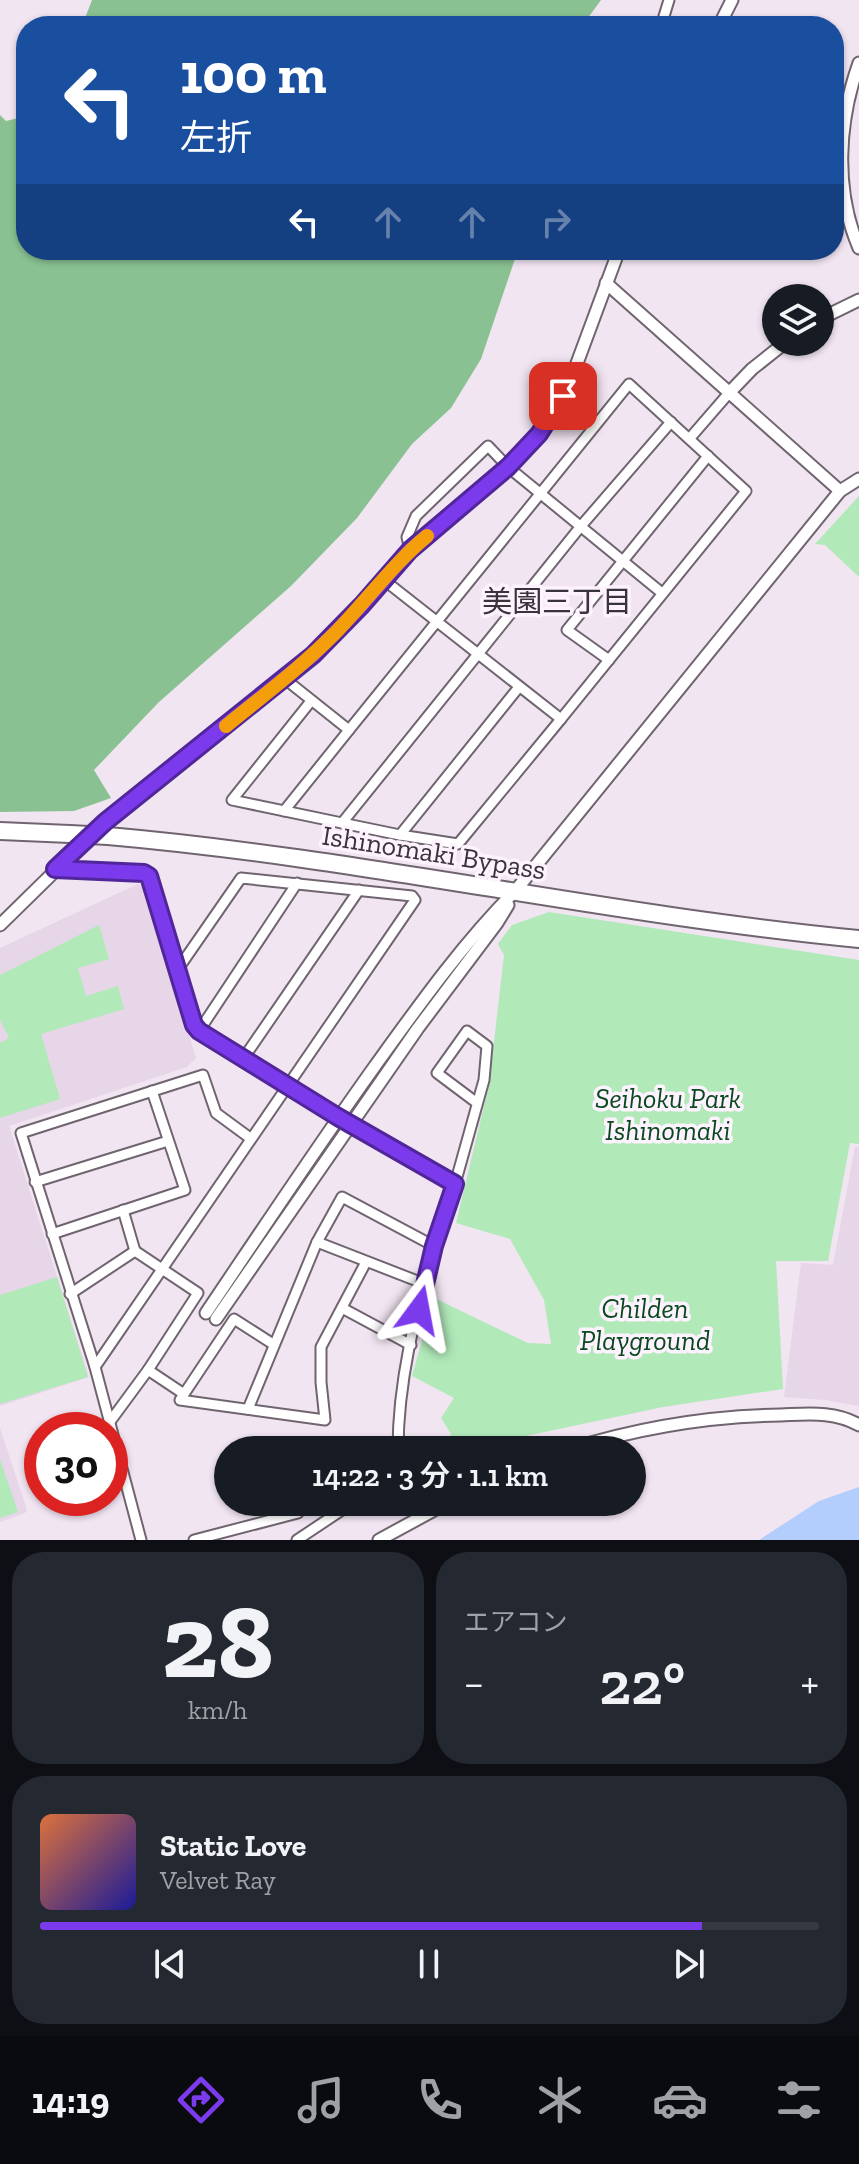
<!DOCTYPE html>
<html lang="ja">
<meta charset="utf-8">
<style>
:root{--surface:#171b24;--page:#242831;--text:#f1f3f6;--muted:#9ea1a6;--line:#363941;--accent:#7c3aed}
body{margin:0;font-family:"Zilla Slab","Noto Sans JP",serif;background:var(--page);color:var(--text);height:100vh;display:flex;flex-direction:column;font-size:30px;white-space:nowrap}
*{box-sizing:border-box;margin:0}
p{font-size:26px;color:var(--muted)}
.icon{flex:none;width:44px;height:44px;fill:none;stroke:currentColor;stroke-width:2;stroke-linecap:round;stroke-linejoin:round}
.map{position:relative;height:1540px;overflow:hidden}
.side{display:flex;flex-direction:column;gap:12px;padding:12px;background:#0d0f14;flex:1}
.side>*{flex:none}
.guide{position:absolute;left:16px;top:16px;width:828px;height:244px;border-radius:32px;box-shadow:0 2px 6px #0004;background:#1a4fa0;color:#fff;overflow:hidden}
.controls{position:absolute;left:762px;top:284px;display:grid;gap:16px}
.controls a{display:grid;place-items:center;width:72px;height:72px;border-radius:50%;background:var(--surface);box-shadow:0 2px 6px #0004;font-size:40px}
.speed{position:absolute;left:24px;top:1412px;display:flex;gap:16px;font-size:40px;font-weight:700;text-align:center}
.speed>*{display:grid;place-content:center;width:104px;height:104px;border-radius:50%;background:var(--surface);box-shadow:0 2px 6px #0004;line-height:1}
.speed .limit{border:12px solid #d22;background:#fff;color:#111}
.pin{position:absolute;display:grid;place-items:center;width:68px;height:68px;color:#fff;margin:-34px;border-radius:16px;box-shadow:0 4px 12px #0006}
.me{position:absolute;width:88px;margin:-44px;rotate:13deg;stroke-linejoin:round;filter:drop-shadow(0 0 6px #0008)}
.turn{display:flex;align-items:center;gap:28px;height:168px;padding:0 32px;font-size:36px}
.turn .icon{width:104px;height:104px;stroke-width:2.5}
.turn b{display:block;font-size:56px;line-height:68px}
.lanes{display:flex;align-items:center;height:76px;padding:0 32px;background:#0003;justify-content:center;gap:40px;direction:ltr}
.lanes .off{opacity:.35}
.big{font-size:60px;font-weight:600;line-height:1.1}
.side .tile{flex:1;display:flex;flex-direction:column;justify-content:center;gap:12px;min-width:0;padding:0 28px;border-radius:32px;background:var(--page)}
.side .dial{align-items:center;gap:0}
.dial b{font-size:104px;line-height:1}
.song{display:flex;align-items:center;gap:24px}
.cover{width:96px;height:96px;border-radius:12px;background:linear-gradient(135deg,hsl(20 70% 55%),hsl(240 70% 35%))}
.played{height:8px;border-radius:4px;background:linear-gradient(90deg,var(--accent) 85%,var(--line) 85%)}
.keys{display:flex;justify-content:space-around;direction:ltr}
.heat{display:flex;justify-content:space-between;align-items:center;font-size:44px;direction:ltr}
.side .tiles{flex:1;display:grid;gap:12px;grid-template-columns:1fr 1fr}
.tile:last-child{grid-column:span 2}
.trip{position:absolute;left:214px;top:1436px;width:432px;height:80px;border-radius:40px;background:var(--surface);box-shadow:0 2px 6px #0004;font-weight:600;line-height:80px;text-align:center}
.tab-bar{display:flex;height:128px;justify-content:space-around;align-items:center;background:#090b0e;color:var(--muted)}
.tab-bar .icon{width:56px;height:56px}
.tab-bar .on{color:var(--accent)}
.tab-bar b{font-size:36px;color:var(--text)}
.map>svg:first-child{display:block}
.built{fill:#e7d5e8}
.green{fill:#b1e9b9}
.forest{fill:#89c192}
.water{fill:#b3cdfc}
.lines{fill:none;stroke-linecap:round;stroke-linejoin:round}
.minor-casing{stroke:#6f646f;stroke-width:13}
.tertiary-casing{stroke:#6f646f;stroke-width:15}
.trunk-casing{stroke:#6f646f;stroke-width:20}
.minor{stroke:#fff;stroke-width:9}
.tertiary{stroke:#fff;stroke-width:11}
.trunk{stroke:#fff;stroke-width:16}
.trunk-bridge-casing{stroke:#6f646f;stroke-width:20;stroke-linecap:butt}
.trunk-bridge{stroke:#fff;stroke-width:16}
.route-casing{stroke:#51269a;stroke-width:20}
.route{stroke:#7c3aed;stroke-width:14}
.slow{stroke:#f59e0b;stroke-width:14}
.labels{text-anchor:middle;stroke-width:7;stroke-linejoin:round;paint-order:stroke}
.street-label{font-size:28px;fill:#383439;stroke:#fef2ff}
.park-label{font-size:28px;font-style:italic;fill:#08491d;stroke:#fef2ff}
.neighbourhood-label{font-size:30px;fill:#383439;stroke:#fef2ff}
</style>
<div class="map">
<svg width="859" height="1540" viewBox="0 0 859 1540">
<rect width="100%" height="100%" fill="#f1e5f2"/>
<g class="built">
<path d="M138 884 144 888 196 1058 187 1067 9 1126 89 1377 0 1406V948Z"/>
<path d="M855 1147H859V1406L825 1400 784 1397 801 1263 833 1265Z"/>
<path d="M0 1428 27 1510 25 1513 0 1522Z"/>
</g>
<g class="green">
<path d="M859 496V577L825 545 815 544Z"/>
<path d="M549 912 859 960V1144L850 1143 828 1261H776L783 1389 663 1407 460 1450H444L451 1434 441 1418 454 1398 412 1376 434 1298 528 1343 551 1344 544 1300 510 1239 456 1223 489 1085 504 955 498 944 512 925Z"/>
<path d="M99 925 109 959 78 968 86 996 118 986 124 1009 41 1034 60 1099 0 1118V1043L9 1038 0 1020V975Z"/>
<path d="M57 1277 88 1377 0 1404V1295Z"/>
<path d="M0 1459 18 1512 0 1518Z"/>
</g>
<g class="forest">
<path d="M92 0H601L582 26H82Z"/>
<path d="M0 115 6 121 26 116V250H518L481 359 451 408 412 444 357 518 291 586 159 702 94 770 111 798 74 811 0 812Z"/>
</g>
<path class="water" d="M859 1487V1540H759L819 1501Z"/>
<g class="lines">
<g class="minor-casing">
<g id="minor">
<path d="M661 26 669 0"/>
<path d="M690 438 729 393"/>
<path d="M410 550 407 537 416 516 488 446 508 467 662 593"/>
<path d="M609 660 567 630 708 456"/>
<path d="M285 679 349 730 629 384 746 491 561 719 384 580"/>
<path d="M311 701 232 800 342 823 581 526 671 422"/>
<path d="M284 811 349 730"/>
<path d="M342 823 400 835 519 687"/>
<path d="M400 835 458 844 561 719"/>
<path d="M55 869 144 873 149 876 194 1025 199 1031 338 1117 455 1184C449 1206 440 1227 434 1249 415 1314 398 1382 398 1450"/>
<path d="M199 1031 297 883"/>
<path d="M243 1059 359 890"/>
<path d="M35 1182 168 1141"/>
<path d="M455 1184 484 1080 487 1046 467 1031 437 1073 477 1103"/>
<path d="M123 1210 135 1251"/>
<path d="M52 1234 185 1190 152 1091"/>
<path d="M317 1242 425 1284"/>
<path d="M70 1294 135 1251 198 1293 148 1370 109 1423"/>
<path d="M342 1308 411 1345"/>
<path d="M273 1344 234 1319 180 1400 325 1420 321 1382V1347L366 1262"/>
<path d="M95 1367 415 900 412 896 241 878 178 969"/>
<path d="M148 1370 184 1394"/>
<path d="M248 1409 317 1242 342 1197 434 1246"/>
<path d="M141 1540 95 1367 21 1133 203 1075 216 1113 250 1138"/>
<path d="M194 1540 298 1513"/>
<path d="M297 1540 354 1502"/>
</g>
</g>
<g class="tertiary-casing">
<g id="tertiary">
<path d="M719 26 732 0"/>
<path d="M859 63C838 122 834 190 859 248"/>
<path d="M606 283 840 491"/>
<path d="M820 319 859 300"/>
<path d="M729 393 752 369 786 342"/>
<path d="M0 925 105 822 313 655 362 605 410 550 492 481 539 434 563 396 573 374 619 250"/>
<path d="M206 1313C262 1230 317 1147 375 1066 419 1005 463 943 516 890L840 491 859 479"/>
<path d="M216 1319 418 1028 497 923 508 905"/>
<path d="M567 1450C637 1428 708 1416 781 1415 809 1414 834 1411 859 1425"/>
<path d="M379 1540 449 1502"/>
</g>
</g>
<g class="trunk-casing">
<g id="trunk">
<path d="M0 831 70 834"/>
<path d="M108 836C360 858 607 915 859 939"/>
</g>
</g>
<use href="#minor" class="minor"/>
<use href="#tertiary" class="tertiary"/>
<use href="#trunk" class="trunk"/>
<g class="trunk-bridge-casing">
<path id="trunk-bridge" d="M70 834 108 836"/>
</g>
<use href="#trunk-bridge" class="trunk-bridge"/>
</g>
<g class="lines">
<g class="route-casing">
<path id="route" d="M419 1310 434 1246 455 1184 338 1117 199 1031 194 1025 149 876 144 873 55 869 105 822 313 655 362 605 410 550 508 467 539 434 563 396"/>
</g>
<use href="#route" class="route"/>
<path class="slow" d="M226 726C264 695 304 665 338 630 368 599 394 563 427 536"/>
</g>
<g class="labels">
<g class="street-label">
<text transform="translate(434 852) rotate(9)" y="10">Ishinomaki Bypass</text>
</g>
<g class="park-label">
<text x="668" y="1108">Seihoku Park<tspan x="668" dy="32">Ishinomaki</tspan></text>
<text x="645" y="1318">Childen<tspan x="645" dy="32">Playground</tspan></text>
</g>
<g class="neighbourhood-label">
<text x="557" y="612">美園三丁目</text>
</g>
</g>
</svg>
<div class="controls">
<a><svg class="icon" aria-label="layers" viewBox="0 0 24 24"><path d="M12 4l9 5-9 5-9-5zM3 14l9 5 9-5"/></svg></a>
</div>
<div class="speed"><div class="limit">30</div></div>
<div class="pin" style="left:563px;top:396px;background:#d93025"><svg class="icon" aria-label="arrive" viewBox="0 0 24 24"><path d="M6 21V4h12l-3 4 3 4H6"/></svg></div>
<svg class="me" style="left:419px;top:1310px" viewBox="-20 -20 40 40"><path d="M0-17L14 15 0 8-14 15z" fill="#7c3aed" stroke="#fff" stroke-width="4"/></svg>
<div class="trip">14:22 · 3 分 · 1.1 km</div>
<div class="guide">
<div class="turn"><svg class="icon" aria-label="left" viewBox="0 0 24 24"><path d="M17 20v-9H6M10 6l-5 5 5 5"/></svg><div><b>100 m</b>左折</div></div>
<div class="lanes"><svg class="icon" aria-label="left" viewBox="0 0 24 24"><path d="M17 20v-9H6M10 6l-5 5 5 5"/></svg><svg class="icon off" aria-label="ahead" viewBox="0 0 24 24"><path d="M12 20V5M6 11l6-6 6 6"/></svg><svg class="icon off" aria-label="ahead" viewBox="0 0 24 24"><path d="M12 20V5M6 11l6-6 6 6"/></svg><svg class="icon off" aria-label="right" viewBox="0 0 24 24"><path d="M7 20v-9h11M14 6l5 5-5 5"/></svg></div>
</div>
</div>
<section class="side">
<div class="tiles">
<div class="tile dial"><b>28</b><p>km/h</p></div>
<div class="tile"><p>エアコン</p>
<div class="heat"><a>−</a><b class="big">22°</b><a>+</a></div>
</div>
<div class="tile">
<div class="song"><i class="cover"></i><div><b>Static Love</b><p>Velvet Ray</p></div></div>
<div class="played"></div>
<div class="keys"><svg class="icon" aria-label="previous" viewBox="0 0 24 24"><path d="M18 5L8 12l10 7zM5 5v14"/></svg><svg class="icon" aria-label="pause" viewBox="0 0 24 24"><path d="M8 5v14M16 5v14"/></svg><svg class="icon" aria-label="next" viewBox="0 0 24 24"><path d="M6 5l10 7-10 7zM19 5v14"/></svg></div>
</div>
</div>
</section>
<nav class="tab-bar">
<b>14:19</b>
<svg class="icon on" aria-label="directions" viewBox="0 0 24 24"><path d="M12 3l9 9-9 9-9-9zM9 14v-3h6M13 9l2 2-2 2"/></svg>
<svg class="icon" aria-label="music" viewBox="0 0 24 24"><path d="M9 18V5l10-2v13"/><circle cx="6" cy="18" r="3"/><circle cx="16" cy="16" r="3"/></svg>
<svg class="icon" aria-label="phone" viewBox="0 0 24 24"><path d="M5 4h4l2 5-3 2q2 4 5 5l2-3 5 2v4C11 20 4 13 5 4z"/></svg>
<svg class="icon" aria-label="climate" viewBox="0 0 24 24"><path d="M12 3v18M4 7l16 10M4 17L20 7"/></svg>
<svg class="icon" aria-label="car" viewBox="0 0 24 24"><path d="M5 17H2v-5l4-1 3-4h7l3 4 3 1v5h-3M9 17h6M6 11h13"/><circle cx="7" cy="17" r="2"/><circle cx="17" cy="17" r="2"/></svg>
<svg class="icon" aria-label="filters" viewBox="0 0 24 24"><path d="M4 7h16M4 17h16"/><circle cx="9" cy="7" r="2"/><circle cx="15" cy="17" r="2"/></svg>
</nav>
